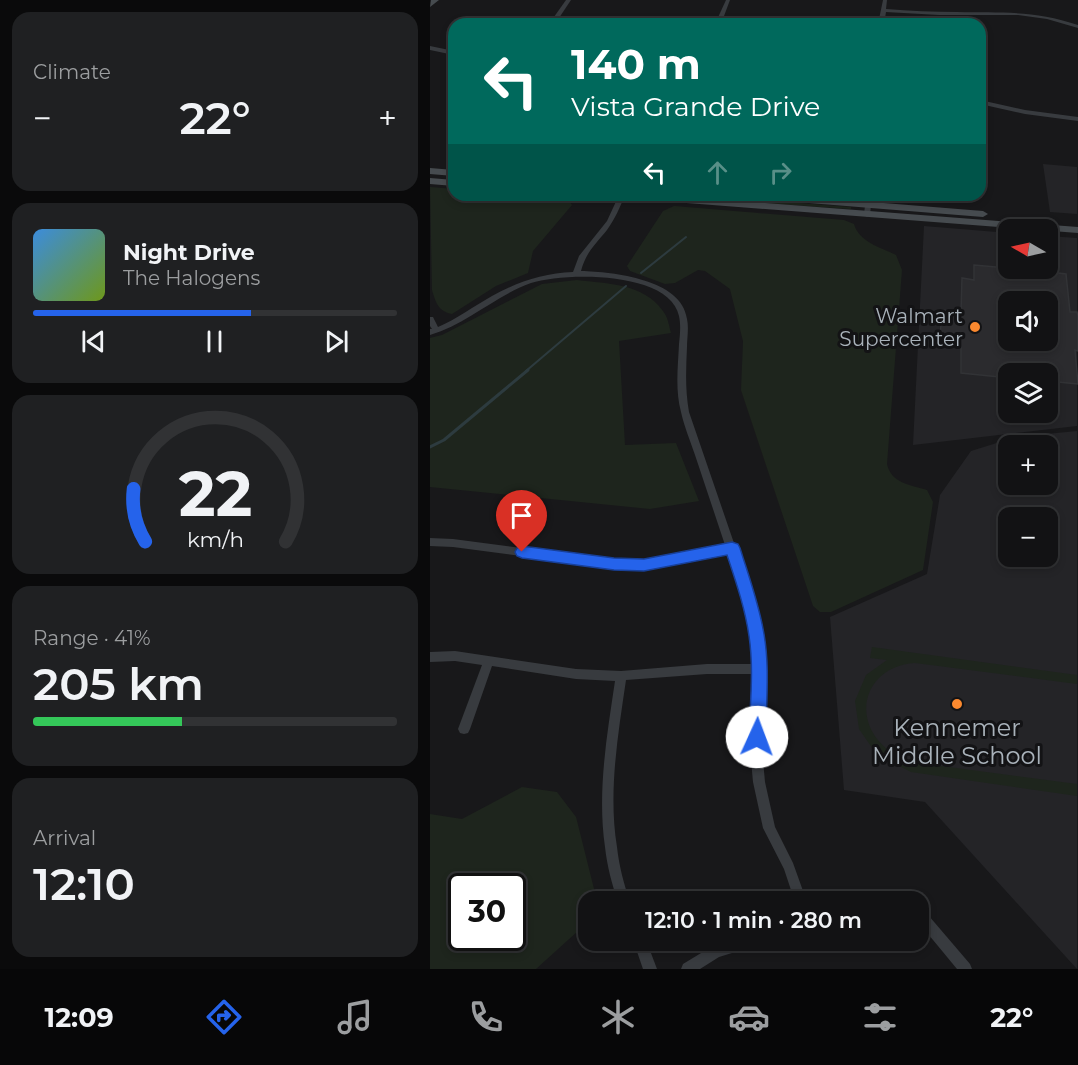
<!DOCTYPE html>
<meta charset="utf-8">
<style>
:root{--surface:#121214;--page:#1f2022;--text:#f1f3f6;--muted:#9c9ea0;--line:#313234;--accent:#2563eb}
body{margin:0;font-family:Montserrat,sans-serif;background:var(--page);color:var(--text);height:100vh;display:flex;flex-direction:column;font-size:22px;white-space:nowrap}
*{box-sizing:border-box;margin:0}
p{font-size:20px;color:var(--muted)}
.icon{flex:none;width:33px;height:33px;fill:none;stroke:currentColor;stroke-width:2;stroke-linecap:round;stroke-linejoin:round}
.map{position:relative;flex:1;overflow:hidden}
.drawer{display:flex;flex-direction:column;gap:12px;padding:12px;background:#0a0a0b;width:430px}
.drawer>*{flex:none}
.guide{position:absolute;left:18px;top:18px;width:538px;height:183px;border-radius:18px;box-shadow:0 3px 9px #0003,0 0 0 2px var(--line);background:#00695c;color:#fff;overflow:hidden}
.needle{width:39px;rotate:279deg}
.fabs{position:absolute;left:568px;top:219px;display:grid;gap:12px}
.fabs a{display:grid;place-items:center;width:60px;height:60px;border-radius:12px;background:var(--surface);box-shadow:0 3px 9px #0003,0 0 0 2px var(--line);font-size:30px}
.speed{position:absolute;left:18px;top:873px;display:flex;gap:12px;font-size:30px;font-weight:700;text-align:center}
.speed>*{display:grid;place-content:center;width:78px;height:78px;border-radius:50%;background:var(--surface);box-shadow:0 3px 9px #0003,0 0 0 2px var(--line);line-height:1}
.speed .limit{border:3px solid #111;border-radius:9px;background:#fff;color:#111}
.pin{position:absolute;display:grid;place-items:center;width:51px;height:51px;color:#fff;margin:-62px -26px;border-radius:50% 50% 50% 0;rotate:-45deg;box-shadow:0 0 6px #0007}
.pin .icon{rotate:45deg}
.me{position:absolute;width:66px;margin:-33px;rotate:2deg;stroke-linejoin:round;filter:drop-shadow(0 0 4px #0008)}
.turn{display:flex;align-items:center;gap:21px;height:126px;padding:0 24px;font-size:27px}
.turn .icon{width:78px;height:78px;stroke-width:2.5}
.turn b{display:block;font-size:42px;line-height:51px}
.lanes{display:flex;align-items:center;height:57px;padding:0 24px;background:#0003;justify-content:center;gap:30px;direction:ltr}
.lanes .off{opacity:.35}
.big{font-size:45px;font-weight:600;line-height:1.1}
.drawer .tile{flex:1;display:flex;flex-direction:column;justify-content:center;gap:9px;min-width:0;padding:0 21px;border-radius:18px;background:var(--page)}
.drawer .dial{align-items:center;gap:0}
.dial svg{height:156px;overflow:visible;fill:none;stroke:var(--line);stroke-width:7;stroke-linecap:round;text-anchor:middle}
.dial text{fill:var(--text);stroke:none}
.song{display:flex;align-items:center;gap:18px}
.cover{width:72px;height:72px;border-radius:9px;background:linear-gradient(135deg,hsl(210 70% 55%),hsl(80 70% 35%))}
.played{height:6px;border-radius:3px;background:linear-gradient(90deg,var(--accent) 60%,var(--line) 60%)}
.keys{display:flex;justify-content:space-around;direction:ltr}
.heat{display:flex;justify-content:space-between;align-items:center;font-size:33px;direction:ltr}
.charge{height:9px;border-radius:4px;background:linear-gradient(90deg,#34c759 41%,var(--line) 0)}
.trip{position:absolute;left:148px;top:891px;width:351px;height:60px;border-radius:18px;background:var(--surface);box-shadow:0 3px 9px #0003,0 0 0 2px var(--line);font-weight:600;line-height:60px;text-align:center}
.menu{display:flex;height:96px;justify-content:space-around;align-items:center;background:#070708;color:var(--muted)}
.menu .icon{width:42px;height:42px}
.menu .current{color:var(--accent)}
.menu b{font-size:27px;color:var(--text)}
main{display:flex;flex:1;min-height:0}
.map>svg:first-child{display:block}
.built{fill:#242427;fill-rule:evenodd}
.green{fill:#1e251d;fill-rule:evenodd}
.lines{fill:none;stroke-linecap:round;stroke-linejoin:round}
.stream-far1{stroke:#2d3b3f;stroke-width:2}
.stream{stroke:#2d3b3f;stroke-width:3}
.building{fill:#2b2b2e;stroke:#323336;stroke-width:1.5;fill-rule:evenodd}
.street{fill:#383b3f;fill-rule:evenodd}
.secondary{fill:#464b4f;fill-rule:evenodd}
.route{fill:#2563eb;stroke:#184099;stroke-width:1.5}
.poi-dot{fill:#fb892f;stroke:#131315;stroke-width:2}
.labels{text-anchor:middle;stroke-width:6;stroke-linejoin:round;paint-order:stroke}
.poi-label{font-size:20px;fill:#a9b2ba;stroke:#131315;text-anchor:end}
.near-poi-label{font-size:24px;fill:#a9b2ba;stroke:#131315}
</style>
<main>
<section class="drawer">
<div class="tile"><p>Climate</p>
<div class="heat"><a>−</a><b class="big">22°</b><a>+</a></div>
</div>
<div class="tile">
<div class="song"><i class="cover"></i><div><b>Night Drive</b><p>The Halogens</p></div></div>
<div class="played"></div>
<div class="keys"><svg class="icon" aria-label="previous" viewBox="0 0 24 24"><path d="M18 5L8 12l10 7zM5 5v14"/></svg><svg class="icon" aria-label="pause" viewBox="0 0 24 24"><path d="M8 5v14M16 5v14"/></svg><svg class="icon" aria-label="next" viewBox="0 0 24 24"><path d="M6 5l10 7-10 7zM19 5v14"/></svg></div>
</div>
<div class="tile dial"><svg viewBox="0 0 100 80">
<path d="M14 69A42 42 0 1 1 86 69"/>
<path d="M14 69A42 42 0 0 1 8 42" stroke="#2563eb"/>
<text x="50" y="56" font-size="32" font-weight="700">22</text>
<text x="50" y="72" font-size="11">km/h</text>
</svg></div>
<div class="tile"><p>Range · 41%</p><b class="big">205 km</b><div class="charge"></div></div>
<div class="tile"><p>Arrival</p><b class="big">12:10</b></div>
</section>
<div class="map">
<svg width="648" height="969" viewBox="0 0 648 969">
<rect width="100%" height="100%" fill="#18181a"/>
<g class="built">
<path d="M613 164 647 167V214L620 212Z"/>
<path d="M494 226 579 233V268H618V236L647 238V426L483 445ZM579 302H618V340H579ZM579 374H618V412H579Z"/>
<path d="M647 431V969L495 802 414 790 400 617 497 574 510 495 541 451 586 437ZM579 446H618V484H579ZM579 518H618V556H579Z"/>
</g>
<g class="green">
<path d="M0 187 24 189V195H95L137 198 142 205 103 251 98 273 66 286 22 314C8 311 6 303 2 290Z"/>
<path d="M211 195H269L421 207V209Z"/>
<path d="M244 206 414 220 424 224C429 242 450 247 466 255L472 270 457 464C461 483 480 485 497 490L503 502 493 570 401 612H390L383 606 311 390 313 341 300 289 275 271 268 270 245 283 235 284 200 271 197 266 233 211Z"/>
<path d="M147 280C178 284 213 283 233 311 238 317 239 326 241 333L189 341 195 445 246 443 269 501 220 509 0 487V338L12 335 112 284Z"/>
<path d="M442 647 647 675V684L485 663C435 666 419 719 458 750 467 757 478 759 489 763L647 784V796L481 772 447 755 429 729 425 701 436 675 457 660 440 658Z"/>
<path d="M92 787 127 792 146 817 167 901 159 902V921L106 969H0V814L32 819ZM32 886H82V938H32Z"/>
</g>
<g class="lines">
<g class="stream-far1">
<path d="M211 273 256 237"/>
<path d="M96 371 196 286"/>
</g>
<path class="stream" d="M0 447 14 440 98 370"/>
</g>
<path class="building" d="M544 265 588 269 620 268V272L636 274 640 312H647L648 316V351L645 350 648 384 618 381V374H579V378L531 373V340L510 338 512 310 531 312 532 278 544 280ZM579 302H618V340H579Z"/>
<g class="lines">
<g class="street">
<path d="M136 0H141L125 24H119Z"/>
<path d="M296 0H300L291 24H285Z"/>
<path d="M453 0H457L456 9C480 11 503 12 527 12 571 13 605 10 648 25V28L617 19 588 15H509L456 12 454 24H448Z"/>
<path d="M0 46 24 51V55L0 50Z"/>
<path d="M550 100 595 110 648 117V121L595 114 550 104Z"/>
<path d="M24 139V144H20V142Z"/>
<path d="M189 195H195C190 207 185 219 177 230 165 245 156 252 151 271 183 272 252 279 257 319 259 328 257 338 257 347 256 369 255 390 259 412L329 616 334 669 333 760 335 782 345 827 363 863 377 902H365L354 869 333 828 323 782 321 760 324 674H277L196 680C188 735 178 792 187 847 189 866 194 884 200 902H188C182 884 177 866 175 847 167 792 177 735 185 681L146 679 62 666 40 729 38 733 34 734 30 733 28 729 52 665 25 661 0 662V652L25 651 146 669 191 671 277 664H323L319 616 298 553 214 569 184 568 23 547 0 546V538L23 539 184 560 214 561 295 545C285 515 275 485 265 455 260 440 254 426 251 412 245 390 248 366 249 344 250 335 251 325 249 316 240 271 135 272 101 283 65 296 37 324 0 335V329H2L0 326V317H3L8 327C27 319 44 306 62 296 87 282 114 273 143 272L149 256 177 221Z"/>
<path d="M436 195H442L440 215 437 217 434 215Z"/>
<path d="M489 907 493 909 540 964 542 969H527L489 923Z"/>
<path d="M203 940H216L227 969H213Z"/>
<path d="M302 940H329L328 945 289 957 270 969H251L253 964 281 947Z"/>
</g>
<g class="secondary">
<path d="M9 0 0 7 1 0Z"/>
<path d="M0 168 24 170V176L0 174Z"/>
<path d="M0 178 24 180V186L0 184Z"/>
<path d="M187 195H231L648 227V233L192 198Z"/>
<path d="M312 195H354L553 211 558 214 553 217 317 198Z"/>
</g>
</g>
<path class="route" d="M302 542 308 544 310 548C319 577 329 604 334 634 340 668 336 703 336 737L333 743 327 745 321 743 319 737C320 704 324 669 319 636 315 608 306 582 297 555L214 571 184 570 92 558 87 556 85 552 87 548 92 546 184 558 214 559Z"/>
<g class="poi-dot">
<circle cx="545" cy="327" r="6"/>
<circle cx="527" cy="704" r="6"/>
</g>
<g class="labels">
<g class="poi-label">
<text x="533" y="323">Walmart<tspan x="533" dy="23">Supercenter</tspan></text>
</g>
<g class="near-poi-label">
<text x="527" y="736">Kennemer<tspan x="527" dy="28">Middle School</tspan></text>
</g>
</g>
</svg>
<div class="fabs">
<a><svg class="needle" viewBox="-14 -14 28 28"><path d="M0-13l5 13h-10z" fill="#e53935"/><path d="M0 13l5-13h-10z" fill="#9c9ea0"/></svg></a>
<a><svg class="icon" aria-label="sound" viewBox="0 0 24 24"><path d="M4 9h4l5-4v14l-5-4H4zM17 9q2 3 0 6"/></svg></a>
<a><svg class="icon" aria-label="layers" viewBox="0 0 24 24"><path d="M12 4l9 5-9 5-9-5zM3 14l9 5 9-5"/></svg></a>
<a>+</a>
<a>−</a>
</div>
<div class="speed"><div class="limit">30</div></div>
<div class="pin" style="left:92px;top:552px;background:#d93025"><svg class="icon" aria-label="arrive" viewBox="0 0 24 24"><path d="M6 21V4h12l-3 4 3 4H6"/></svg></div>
<svg class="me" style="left:327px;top:737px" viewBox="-20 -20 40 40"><circle r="19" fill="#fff"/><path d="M0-13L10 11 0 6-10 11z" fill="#2563eb"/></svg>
<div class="trip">12:10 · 1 min · 280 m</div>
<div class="guide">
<div class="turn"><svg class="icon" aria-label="left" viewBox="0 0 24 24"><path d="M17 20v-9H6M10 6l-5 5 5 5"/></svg><div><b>140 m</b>Vista Grande Drive</div></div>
<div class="lanes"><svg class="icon" aria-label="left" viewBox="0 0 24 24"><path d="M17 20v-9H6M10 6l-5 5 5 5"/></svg><svg class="icon off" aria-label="ahead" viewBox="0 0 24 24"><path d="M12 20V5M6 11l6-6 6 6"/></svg><svg class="icon off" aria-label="right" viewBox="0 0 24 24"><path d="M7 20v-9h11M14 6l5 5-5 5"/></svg></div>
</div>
</div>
</main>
<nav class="menu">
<b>12:09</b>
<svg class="icon current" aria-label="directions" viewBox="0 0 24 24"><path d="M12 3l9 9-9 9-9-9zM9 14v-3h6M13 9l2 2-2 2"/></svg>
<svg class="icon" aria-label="music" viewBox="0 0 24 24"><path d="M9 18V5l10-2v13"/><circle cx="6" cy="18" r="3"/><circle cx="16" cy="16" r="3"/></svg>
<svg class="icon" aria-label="phone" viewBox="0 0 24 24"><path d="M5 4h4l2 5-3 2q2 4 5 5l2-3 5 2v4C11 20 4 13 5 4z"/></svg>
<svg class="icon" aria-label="climate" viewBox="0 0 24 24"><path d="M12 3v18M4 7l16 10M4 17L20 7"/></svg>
<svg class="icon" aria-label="car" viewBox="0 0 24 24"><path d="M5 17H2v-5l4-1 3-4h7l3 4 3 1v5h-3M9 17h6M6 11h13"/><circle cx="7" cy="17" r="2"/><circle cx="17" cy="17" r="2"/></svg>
<svg class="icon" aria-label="filters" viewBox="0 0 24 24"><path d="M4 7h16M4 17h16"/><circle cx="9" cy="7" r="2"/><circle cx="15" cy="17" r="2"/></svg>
<b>22°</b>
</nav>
